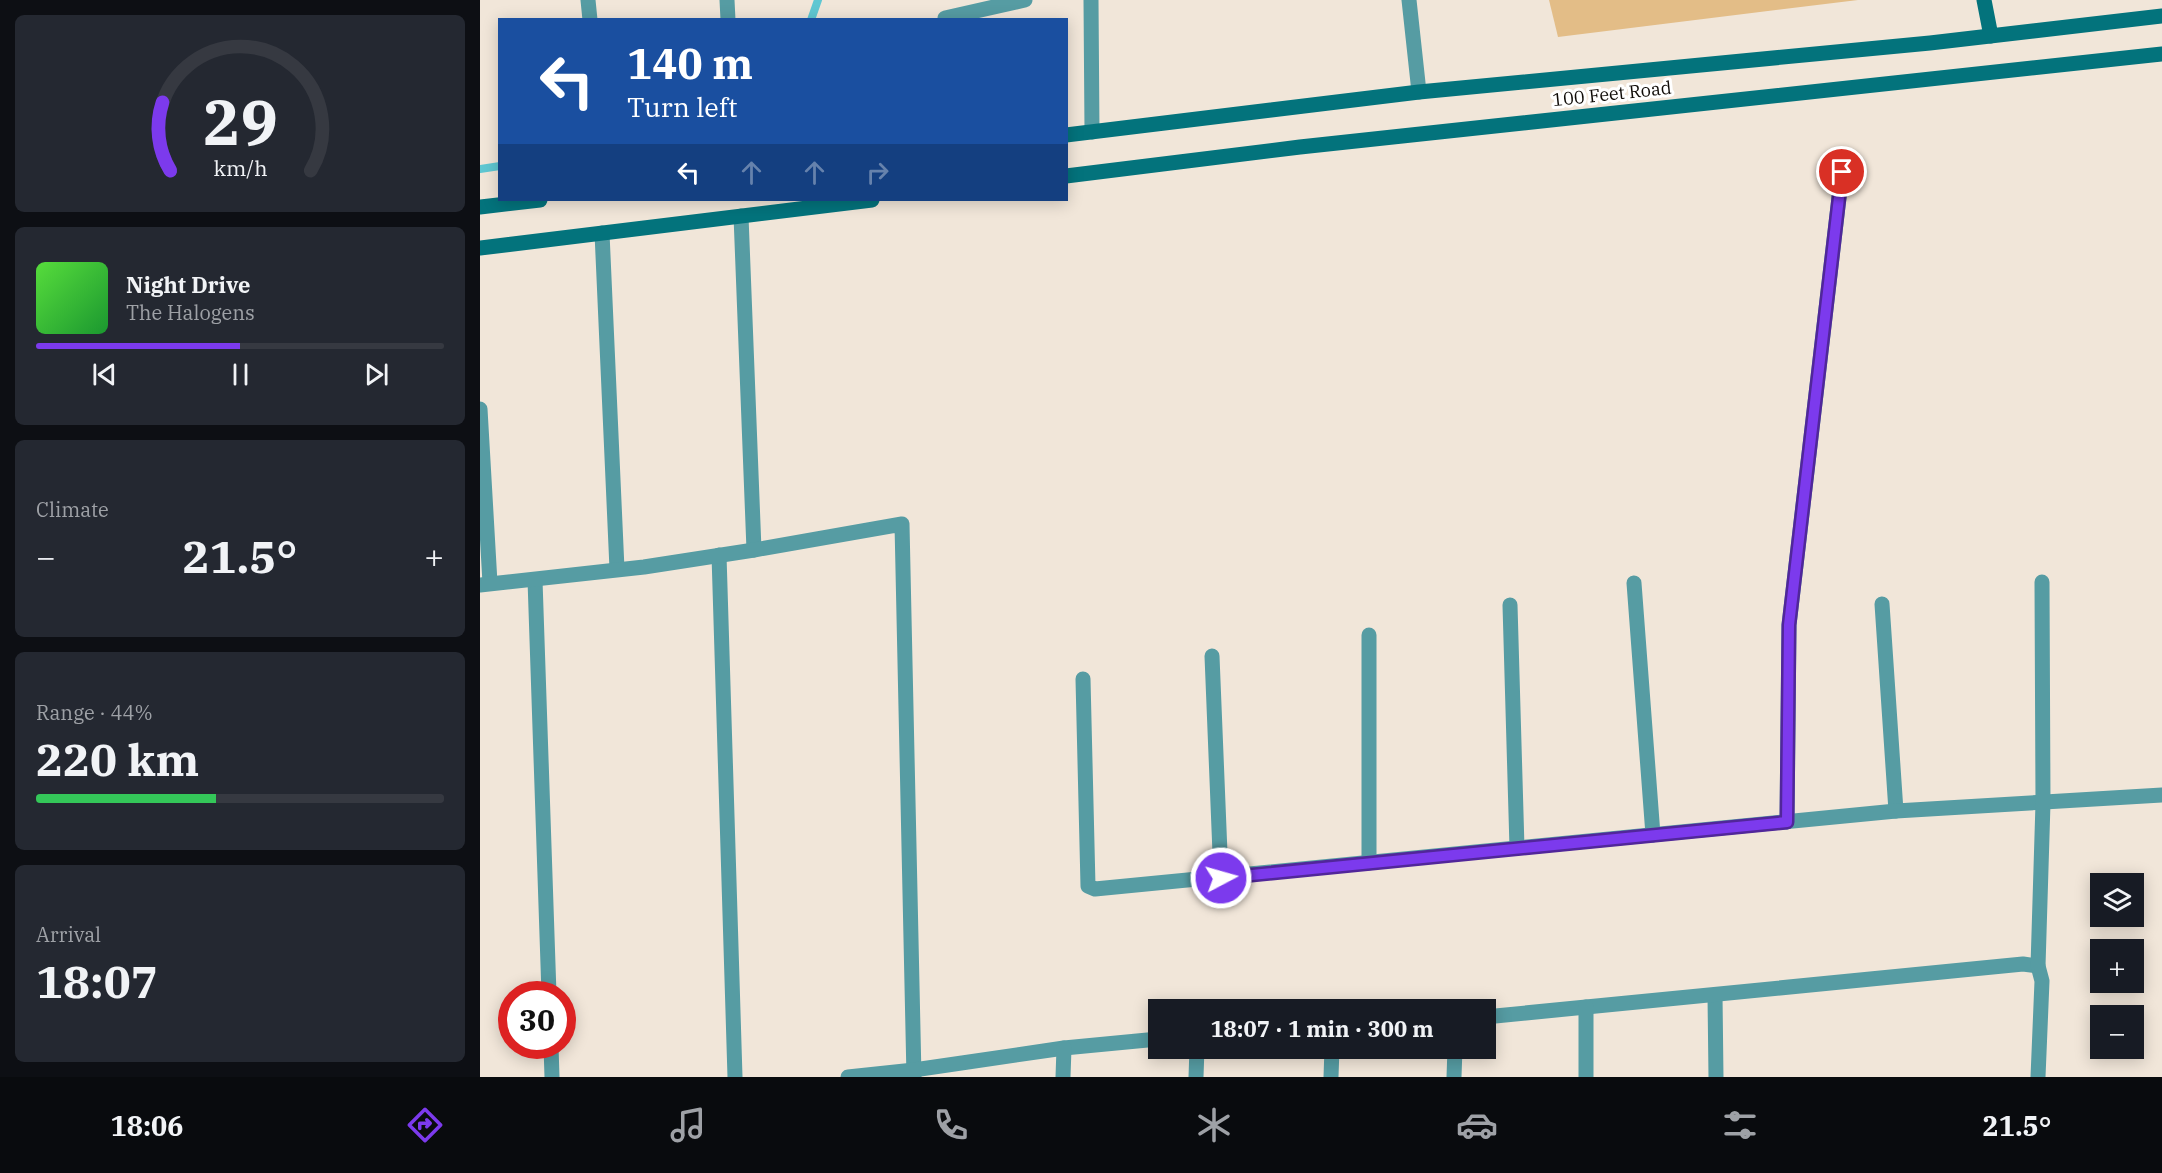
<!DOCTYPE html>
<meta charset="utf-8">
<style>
:root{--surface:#171b24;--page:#242831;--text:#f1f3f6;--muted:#9ea1a6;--line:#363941;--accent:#7c3aed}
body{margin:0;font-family:"IBM Plex Serif",serif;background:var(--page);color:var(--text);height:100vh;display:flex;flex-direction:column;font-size:22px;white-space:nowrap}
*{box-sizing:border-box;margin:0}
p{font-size:20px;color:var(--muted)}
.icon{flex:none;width:33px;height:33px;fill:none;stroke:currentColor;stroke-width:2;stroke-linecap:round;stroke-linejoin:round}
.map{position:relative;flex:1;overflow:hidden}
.panel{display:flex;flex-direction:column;gap:15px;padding:15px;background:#0d0f14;width:480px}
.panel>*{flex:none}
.hud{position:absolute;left:18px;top:18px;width:570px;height:183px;border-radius:0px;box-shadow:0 3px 15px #0003;background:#1a4fa0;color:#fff;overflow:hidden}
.buttons{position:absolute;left:1610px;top:873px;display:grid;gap:12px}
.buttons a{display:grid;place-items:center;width:54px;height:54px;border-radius:0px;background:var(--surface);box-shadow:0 3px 15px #0003;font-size:30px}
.speed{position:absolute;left:18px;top:981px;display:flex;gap:12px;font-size:30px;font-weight:700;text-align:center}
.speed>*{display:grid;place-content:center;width:78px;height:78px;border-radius:50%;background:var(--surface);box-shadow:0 3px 15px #0003;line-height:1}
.speed .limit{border:9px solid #d22;background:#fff;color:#111}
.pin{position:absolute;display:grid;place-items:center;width:51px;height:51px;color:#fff;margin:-26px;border:3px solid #fff;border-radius:50%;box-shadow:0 2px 6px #0007}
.me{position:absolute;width:66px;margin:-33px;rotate:84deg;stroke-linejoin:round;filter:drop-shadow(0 0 4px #0008)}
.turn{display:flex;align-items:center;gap:21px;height:126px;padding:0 30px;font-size:27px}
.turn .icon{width:78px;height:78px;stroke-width:2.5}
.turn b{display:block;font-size:42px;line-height:51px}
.lanes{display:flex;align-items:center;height:57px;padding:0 30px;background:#0003;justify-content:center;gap:30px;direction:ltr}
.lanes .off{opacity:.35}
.big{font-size:45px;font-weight:800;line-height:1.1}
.panel .tile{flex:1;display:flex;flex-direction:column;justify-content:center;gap:9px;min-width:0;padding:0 21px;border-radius:9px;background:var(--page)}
.panel .dial{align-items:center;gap:0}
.dial svg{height:156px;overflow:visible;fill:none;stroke:var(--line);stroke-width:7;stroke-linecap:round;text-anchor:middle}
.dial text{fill:var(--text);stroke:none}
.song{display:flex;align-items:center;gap:18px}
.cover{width:72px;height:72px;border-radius:9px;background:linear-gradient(135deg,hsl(110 70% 55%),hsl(130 70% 35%))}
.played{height:6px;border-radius:3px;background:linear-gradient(90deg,var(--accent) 50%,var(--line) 50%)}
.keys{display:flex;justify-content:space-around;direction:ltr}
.heat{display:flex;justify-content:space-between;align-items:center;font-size:33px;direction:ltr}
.charge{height:9px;border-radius:4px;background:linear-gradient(90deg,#34c759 44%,var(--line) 0)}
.trip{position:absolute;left:668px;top:999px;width:348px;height:60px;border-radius:0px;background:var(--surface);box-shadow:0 3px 15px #0003;font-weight:800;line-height:60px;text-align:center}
.tab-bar{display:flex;height:96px;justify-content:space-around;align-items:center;background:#090b0e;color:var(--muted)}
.tab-bar .icon{width:42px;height:42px}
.tab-bar .selected{color:var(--accent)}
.tab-bar b{font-size:27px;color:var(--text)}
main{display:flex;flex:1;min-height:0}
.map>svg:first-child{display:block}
.green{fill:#e3bd87}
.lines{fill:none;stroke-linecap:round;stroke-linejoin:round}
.stream{stroke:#5fc7d2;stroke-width:8}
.street{stroke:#569ca3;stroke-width:15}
.secondary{stroke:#03737c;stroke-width:15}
.route-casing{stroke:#51269a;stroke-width:15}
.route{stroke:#7c3aed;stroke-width:10}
.labels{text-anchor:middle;stroke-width:6;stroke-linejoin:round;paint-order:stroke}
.street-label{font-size:18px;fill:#0f0b07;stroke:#fff}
</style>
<main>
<section class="panel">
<div class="tile dial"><svg viewBox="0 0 100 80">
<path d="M14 69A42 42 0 1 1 86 69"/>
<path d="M14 69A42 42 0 0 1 10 34" stroke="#7c3aed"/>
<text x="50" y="56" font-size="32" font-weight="700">29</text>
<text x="50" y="72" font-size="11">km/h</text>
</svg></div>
<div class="tile">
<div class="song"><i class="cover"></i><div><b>Night Drive</b><p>The Halogens</p></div></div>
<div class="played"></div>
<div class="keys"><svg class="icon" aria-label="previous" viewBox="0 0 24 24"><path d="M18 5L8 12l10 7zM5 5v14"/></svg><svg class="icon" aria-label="pause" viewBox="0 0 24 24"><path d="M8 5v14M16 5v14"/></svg><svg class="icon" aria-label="next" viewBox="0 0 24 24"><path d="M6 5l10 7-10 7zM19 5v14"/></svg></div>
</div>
<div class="tile"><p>Climate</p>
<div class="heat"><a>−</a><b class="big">21.5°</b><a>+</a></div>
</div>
<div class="tile"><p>Range · 44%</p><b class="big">220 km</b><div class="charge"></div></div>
<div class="tile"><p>Arrival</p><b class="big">18:07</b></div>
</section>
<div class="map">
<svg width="1682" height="1077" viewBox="0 0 1682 1077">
<rect width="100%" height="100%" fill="#f1e6d9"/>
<path class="green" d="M1069 0H1378L1078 37Z"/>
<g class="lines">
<g class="stream">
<path d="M331 20 338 0"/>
<path d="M0 169 20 166"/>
</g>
<g class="street">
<path d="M108 0 110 20"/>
<path d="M247 0 248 20"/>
<path d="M611 0 612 132"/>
<path d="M929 0 939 92"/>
<path d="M465 18 545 0"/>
<path d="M261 216 274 550"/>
<path d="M122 233 137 569"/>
<path d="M0 409 10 583"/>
<path d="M239 555 255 1077"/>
<path d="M55 580 69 994"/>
<path d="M1154 583 1173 835"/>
<path d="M0 585 164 567 274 550 422 524 434 1077"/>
<path d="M1402 604 1416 811"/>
<path d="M1030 605 1037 848"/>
<path d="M889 635V863"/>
<path d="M732 656 741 878"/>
<path d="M603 679 608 886 615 889 1416 811 1682 795"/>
<path d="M1307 822 1309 625 1362 172"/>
<path d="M1235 995 1236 1077"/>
<path d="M1005 1017 1543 964 1558 966"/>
<path d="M71 1046 72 1077"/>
<path d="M368 1077 434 1070 584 1048 678 1039"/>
<path d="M583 1077 584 1048"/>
<path d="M716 1077 717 1048"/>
<path d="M851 1077 852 1048"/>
<path d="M974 1077 975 1048"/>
<path d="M1106 1077V1007"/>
<path d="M1558 1077 1562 981 1558 966 1563 803 1562 582"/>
</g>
<g class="secondary">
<path d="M1504 0 1511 36"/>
<path d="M586 135 939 92 1450 43 1682 16"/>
<path d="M586 176 820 147 1682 54"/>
<path d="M0 207 60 200"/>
<path d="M0 248 392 200"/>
</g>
</g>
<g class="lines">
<g class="route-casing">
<path id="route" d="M741 878 1307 822 1309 625 1362 172"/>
</g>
<use href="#route" class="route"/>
</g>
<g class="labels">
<g class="street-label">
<text transform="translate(1132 94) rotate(-6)" y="6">100 Feet Road</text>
</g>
</g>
</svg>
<div class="buttons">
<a><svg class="icon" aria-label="layers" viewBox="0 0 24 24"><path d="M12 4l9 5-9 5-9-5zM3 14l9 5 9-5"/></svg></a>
<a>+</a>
<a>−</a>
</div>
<div class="speed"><div class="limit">30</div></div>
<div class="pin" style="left:1362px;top:172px;background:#d93025"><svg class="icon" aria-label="arrive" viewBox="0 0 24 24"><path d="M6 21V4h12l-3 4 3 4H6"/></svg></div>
<svg class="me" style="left:741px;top:878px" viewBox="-20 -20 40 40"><circle r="17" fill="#7c3aed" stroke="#fff" stroke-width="3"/><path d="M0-11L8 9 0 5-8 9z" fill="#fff"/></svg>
<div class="trip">18:07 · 1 min · 300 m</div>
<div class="hud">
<div class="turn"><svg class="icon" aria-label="left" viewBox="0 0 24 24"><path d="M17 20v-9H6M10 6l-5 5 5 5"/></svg><div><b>140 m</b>Turn left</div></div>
<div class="lanes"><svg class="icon" aria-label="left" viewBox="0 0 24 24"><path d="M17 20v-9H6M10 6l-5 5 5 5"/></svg><svg class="icon off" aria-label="ahead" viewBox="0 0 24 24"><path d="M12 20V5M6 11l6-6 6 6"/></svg><svg class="icon off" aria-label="ahead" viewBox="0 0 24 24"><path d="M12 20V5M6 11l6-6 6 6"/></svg><svg class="icon off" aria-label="right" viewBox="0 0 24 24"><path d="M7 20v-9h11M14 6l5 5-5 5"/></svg></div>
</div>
</div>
</main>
<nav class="tab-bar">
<b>18:06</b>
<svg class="icon selected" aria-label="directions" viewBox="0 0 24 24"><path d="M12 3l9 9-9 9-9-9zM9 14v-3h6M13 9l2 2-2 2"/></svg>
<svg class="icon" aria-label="music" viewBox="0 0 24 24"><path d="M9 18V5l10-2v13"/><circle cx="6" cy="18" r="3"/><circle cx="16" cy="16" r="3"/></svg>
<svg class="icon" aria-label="phone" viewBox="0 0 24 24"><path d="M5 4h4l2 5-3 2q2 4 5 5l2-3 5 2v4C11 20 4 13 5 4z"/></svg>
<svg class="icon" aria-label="climate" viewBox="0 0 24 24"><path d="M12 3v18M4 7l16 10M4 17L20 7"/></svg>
<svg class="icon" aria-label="car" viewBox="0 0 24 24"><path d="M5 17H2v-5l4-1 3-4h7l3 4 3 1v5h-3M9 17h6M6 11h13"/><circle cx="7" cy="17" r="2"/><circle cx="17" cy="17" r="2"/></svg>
<svg class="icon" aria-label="filters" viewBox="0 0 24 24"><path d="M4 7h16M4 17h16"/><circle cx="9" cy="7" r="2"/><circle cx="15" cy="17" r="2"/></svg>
<b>21.5°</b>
</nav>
